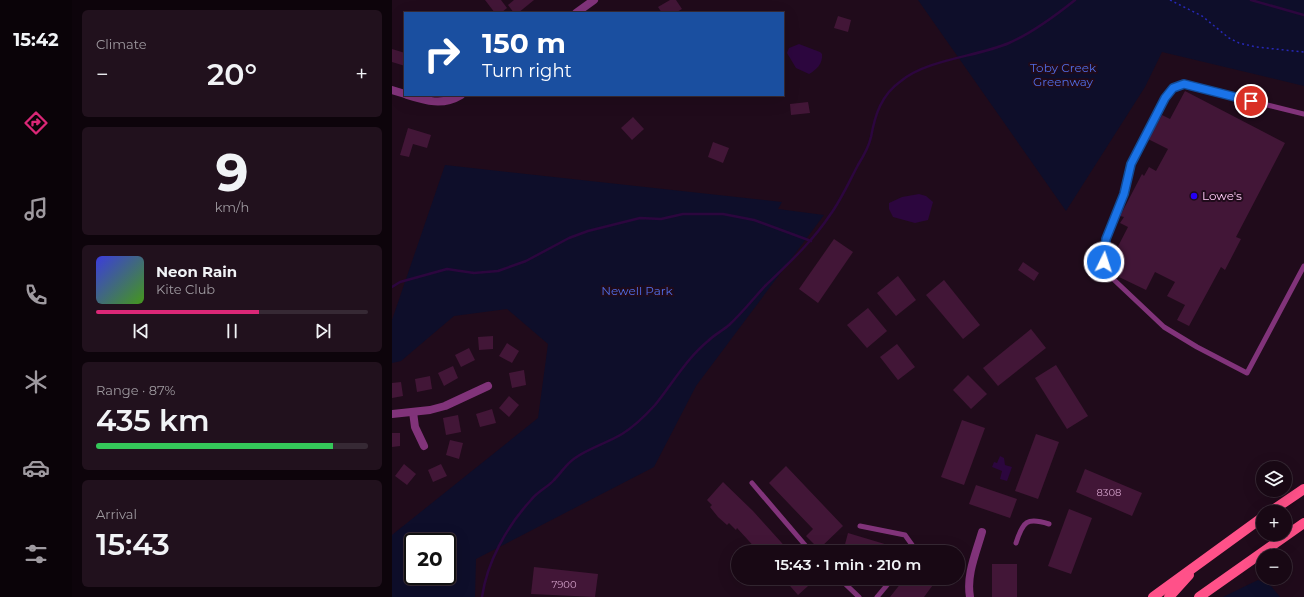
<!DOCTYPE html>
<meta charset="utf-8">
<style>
:root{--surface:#180814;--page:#21111d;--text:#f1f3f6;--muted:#9f9aa0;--line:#362934;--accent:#db2777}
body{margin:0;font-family:Montserrat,sans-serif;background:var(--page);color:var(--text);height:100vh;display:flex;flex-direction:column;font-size:15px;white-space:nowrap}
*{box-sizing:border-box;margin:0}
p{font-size:13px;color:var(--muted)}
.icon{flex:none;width:22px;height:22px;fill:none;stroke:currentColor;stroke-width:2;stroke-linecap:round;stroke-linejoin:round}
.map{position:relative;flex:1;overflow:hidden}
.sheet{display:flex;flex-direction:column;gap:10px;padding:10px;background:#0d040b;width:320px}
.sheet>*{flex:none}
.top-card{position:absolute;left:12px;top:12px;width:380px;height:84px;border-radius:0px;box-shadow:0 4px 16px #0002,0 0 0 1px var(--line);background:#1a4fa0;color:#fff;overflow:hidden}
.buttons{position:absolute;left:864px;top:461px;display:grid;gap:8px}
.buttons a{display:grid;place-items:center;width:36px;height:36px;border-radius:50%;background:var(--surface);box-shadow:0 4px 16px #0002,0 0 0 1px var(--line);font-size:20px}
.speed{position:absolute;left:12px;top:533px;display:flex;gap:8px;font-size:20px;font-weight:700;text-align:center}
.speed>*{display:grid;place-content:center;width:52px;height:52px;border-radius:50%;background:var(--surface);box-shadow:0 4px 16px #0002,0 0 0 1px var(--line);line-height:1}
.speed .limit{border:2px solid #111;border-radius:6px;background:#fff;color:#111}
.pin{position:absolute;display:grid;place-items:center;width:34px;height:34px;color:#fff;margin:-17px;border:2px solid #fff;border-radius:50%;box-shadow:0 1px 4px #0007}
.me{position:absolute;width:44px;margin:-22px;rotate:4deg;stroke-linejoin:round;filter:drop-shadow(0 0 3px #0008)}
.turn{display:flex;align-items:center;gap:14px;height:84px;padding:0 12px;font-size:18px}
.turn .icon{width:52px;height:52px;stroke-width:2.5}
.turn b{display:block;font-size:28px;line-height:34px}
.big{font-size:30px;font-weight:600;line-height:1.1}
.sheet .widget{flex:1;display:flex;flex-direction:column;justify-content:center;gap:6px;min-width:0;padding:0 14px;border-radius:6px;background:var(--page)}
.sheet .dial{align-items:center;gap:0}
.dial b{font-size:52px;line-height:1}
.song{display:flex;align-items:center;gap:12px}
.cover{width:48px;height:48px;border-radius:6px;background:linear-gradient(135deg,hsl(240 70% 55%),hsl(100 70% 35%))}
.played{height:4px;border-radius:2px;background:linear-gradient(90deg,var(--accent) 60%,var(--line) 60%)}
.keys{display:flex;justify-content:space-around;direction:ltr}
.heat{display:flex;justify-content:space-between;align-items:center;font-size:22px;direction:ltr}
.charge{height:6px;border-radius:3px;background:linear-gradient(90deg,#34c759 87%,var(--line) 0)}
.trip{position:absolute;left:339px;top:545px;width:234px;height:40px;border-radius:20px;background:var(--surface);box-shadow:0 4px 16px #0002,0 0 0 1px var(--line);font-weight:600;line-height:40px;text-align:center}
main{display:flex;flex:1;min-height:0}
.tab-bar{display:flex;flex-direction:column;width:72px;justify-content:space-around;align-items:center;background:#0a0308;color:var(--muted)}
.tab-bar .icon{width:28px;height:28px}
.tab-bar .active{color:var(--accent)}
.tab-bar b{font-size:18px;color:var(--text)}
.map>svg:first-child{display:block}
.green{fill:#0e0e2a;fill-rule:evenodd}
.water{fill:#2c063e}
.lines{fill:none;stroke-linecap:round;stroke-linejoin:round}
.stream{stroke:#2c063e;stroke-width:2.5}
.building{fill:#421637}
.path{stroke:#2728b6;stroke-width:1.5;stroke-dasharray:2 3;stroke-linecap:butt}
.lane{stroke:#81337a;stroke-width:5}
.street{stroke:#81337a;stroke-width:8}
.primary{stroke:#ff5189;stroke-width:10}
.route-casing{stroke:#114b97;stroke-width:10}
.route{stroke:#1a73e8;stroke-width:7}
.poi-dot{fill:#2500f5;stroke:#200b1b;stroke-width:1.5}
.labels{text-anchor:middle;stroke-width:4;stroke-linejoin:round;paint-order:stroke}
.number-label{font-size:10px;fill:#d09dc6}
.park-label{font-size:12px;fill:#506de5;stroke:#200b1b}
.poi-label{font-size:12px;fill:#ffcaf6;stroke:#200b1b;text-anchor:start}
</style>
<main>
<nav class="tab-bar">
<b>15:42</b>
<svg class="icon active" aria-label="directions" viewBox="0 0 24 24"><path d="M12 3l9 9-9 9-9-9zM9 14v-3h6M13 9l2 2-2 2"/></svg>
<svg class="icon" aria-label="music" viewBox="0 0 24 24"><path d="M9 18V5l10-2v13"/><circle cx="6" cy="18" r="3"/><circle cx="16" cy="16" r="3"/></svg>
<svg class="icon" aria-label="phone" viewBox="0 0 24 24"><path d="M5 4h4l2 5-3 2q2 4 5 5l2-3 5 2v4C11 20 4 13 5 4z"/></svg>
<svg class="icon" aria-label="climate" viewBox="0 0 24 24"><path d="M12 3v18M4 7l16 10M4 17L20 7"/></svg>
<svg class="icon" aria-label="car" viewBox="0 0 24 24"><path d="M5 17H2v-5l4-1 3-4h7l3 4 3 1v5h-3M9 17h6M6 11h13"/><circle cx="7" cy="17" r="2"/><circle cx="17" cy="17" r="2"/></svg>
<svg class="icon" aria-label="filters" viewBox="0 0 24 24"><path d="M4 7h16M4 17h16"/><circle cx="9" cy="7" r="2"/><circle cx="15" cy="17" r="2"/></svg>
</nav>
<section class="sheet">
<div class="widget"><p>Climate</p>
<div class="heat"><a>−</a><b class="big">20°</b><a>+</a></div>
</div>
<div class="widget dial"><b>9</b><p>km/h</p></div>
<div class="widget">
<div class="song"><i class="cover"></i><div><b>Neon Rain</b><p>Kite Club</p></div></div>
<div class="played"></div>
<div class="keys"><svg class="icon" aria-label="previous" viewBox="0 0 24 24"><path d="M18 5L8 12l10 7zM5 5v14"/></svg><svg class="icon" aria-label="pause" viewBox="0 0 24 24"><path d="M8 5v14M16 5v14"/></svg><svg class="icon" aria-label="next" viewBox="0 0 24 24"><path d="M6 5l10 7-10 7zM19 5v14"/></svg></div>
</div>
<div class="widget"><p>Range · 87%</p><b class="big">435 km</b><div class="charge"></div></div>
<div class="widget"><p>Arrival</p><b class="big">15:43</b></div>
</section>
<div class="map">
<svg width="912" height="597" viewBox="0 0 912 597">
<rect width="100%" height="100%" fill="#200b1b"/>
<g class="green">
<path d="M526 0H912V86L770 52 753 87 674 211Z"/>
<path d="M53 165 390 202 386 209 432 215 304 386 262 467 84 559 83 597H0V535L146 418 156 344 115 309 62 316 9 361 0 363V320ZM21 542H55V576H21Z"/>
<path d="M866 580 879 586 888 597H831Z"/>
</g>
<g class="water">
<path d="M407 44 428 52 430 54C431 64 424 70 417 74L404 68 395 53 397 48Z"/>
<path d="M527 194 534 196 541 202 536 220 523 223 501 217 497 209V203L510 197Z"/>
<path d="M608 456 612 458 613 465 620 467 615 481 608 479 610 471 600 467 602 462 605 463Z"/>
</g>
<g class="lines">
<g class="stream">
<path d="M859 0 912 15"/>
<path d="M0 287 8 282 55 269 82 273 106 271 134 261 177 238 196 231 248 218 269 219 291 214H331L362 220 419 241"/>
<path d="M90 597C95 562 115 526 139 500 145 492 156 487 162 480 169 473 174 464 183 458 197 448 215 443 230 434 243 426 253 416 263 405 280 384 295 358 316 341 322 335 330 331 337 325 350 313 361 299 373 286 396 264 420 242 438 215 449 200 457 182 466 165 471 157 477 146 479 137 483 115 489 95 509 81 536 59 584 57 617 43 640 33 663 16 683 0"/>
</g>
</g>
<g class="building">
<path d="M93 0H109L115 8 109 13H103Z"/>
<path d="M122 0H142L126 13H122L116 5Z"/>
<path d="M278 0H284L290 9 283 13H270L266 7Z"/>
<path d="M446 16 459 20 456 32 442 28Z"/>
<path d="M0 49 13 53V66L0 62Z"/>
<path d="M793 91 893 143 844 237 849 239 833 270 829 267 797 326 785 320 793 305 775 296 783 282 763 272 754 290 727 277 731 269 718 262 736 227 728 223 732 217 728 216 750 174 752 176 757 167 764 171 776 149 756 139 770 115 778 119Z"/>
<path d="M416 102 418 113 399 115 398 104Z"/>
<path d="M241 117 252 129 240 140 229 128Z"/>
<path d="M16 128 39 135 35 148 21 144 17 157 8 155Z"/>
<path d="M321 142 337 148 331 163 316 157Z"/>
<path d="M442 239 461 252 426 303 407 289Z"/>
<path d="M631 262 647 273 642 281 626 270Z"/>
<path d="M506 276 524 300 504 316 485 293Z"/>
<path d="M552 280 588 325 571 339 534 295Z"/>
<path d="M476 308 495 331 475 348 455 325Z"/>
<path d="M639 329 654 348 606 386 591 368Z"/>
<path d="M101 336V349L87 350 86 337Z"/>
<path d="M115 343 127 351 120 363 107 356Z"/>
<path d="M505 344 523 367 506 380 488 357Z"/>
<path d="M77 348 83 360 69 367 63 355Z"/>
<path d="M664 365 696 416 675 429 643 378Z"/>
<path d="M61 366 66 378 52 386 46 373Z"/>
<path d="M132 370 134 385 120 388 117 373Z"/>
<path d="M576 375 595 394 579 409 561 390Z"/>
<path d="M38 376 40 389 25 392 23 379Z"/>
<path d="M9 382 11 396 0 398V383Z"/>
<path d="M117 396 127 405 117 417 107 408Z"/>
<path d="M100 409 104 423 88 427 84 414Z"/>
<path d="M66 415 69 432 54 435 51 418Z"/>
<path d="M570 420 593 428 572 485 549 477Z"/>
<path d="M0 433H8V446L0 447Z"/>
<path d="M644 434 667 442 646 499 623 491Z"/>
<path d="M58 440 71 443 67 459 54 455Z"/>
<path d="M12 464 24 474 15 485 3 476Z"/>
<path d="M49 464 55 476 41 482 36 470Z"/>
<path d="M394 466 451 526 427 549 414 536 421 529 377 483Z"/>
<path d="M693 469 750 493 740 516 684 492Z"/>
<path d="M331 482 361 511 398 552H367L345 528 344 530 337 523 335 525 326 517 318 507 320 505 315 500Z"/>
<path d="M584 485 625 499 618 518 577 504Z"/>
<path d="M677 509 700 518 679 574 656 566Z"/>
<path d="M456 533 496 545 494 552H451Z"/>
<rect x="600" y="564" width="25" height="33"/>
<path d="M142 567 206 574 203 597 139 594Z"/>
<path d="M391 578H425L406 595Z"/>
<path d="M513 578H546L532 597H498Z"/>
</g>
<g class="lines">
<path class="path" d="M778 0 810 16 837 38 847 43 864 47 912 52"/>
<g class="lane">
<path d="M912 114 798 86H784L777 92 739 164 732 194 713 244 712 256 713 269 719 277 772 327 805 347 855 373 912 266"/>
<path d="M360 483 419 552"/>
<path d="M468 526 513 535 523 549 520 552"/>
<path d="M624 543C631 521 635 517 657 524"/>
<path d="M447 578 467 597"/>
<path d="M485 597 501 578"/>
</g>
<g class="street">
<path d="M184 13 202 0"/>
<path d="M0 90 13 94"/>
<path d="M15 95C34 101 51 106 69 95"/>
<path d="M21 412 23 427 32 446"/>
<path d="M0 414 38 410 53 406 96 386"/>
<path d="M578 597C574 575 584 553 590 532"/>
</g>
<g class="primary">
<path d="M878 512 912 489"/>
<path d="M761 597 871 517"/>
<path d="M777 597 797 575"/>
<path d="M807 597 912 523"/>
</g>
</g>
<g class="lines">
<g class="route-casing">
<path id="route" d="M712 262 714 239 732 194 739 164 773 98 781 88 792 84 859 101"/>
</g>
<use href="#route" class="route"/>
</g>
<circle class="poi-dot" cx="802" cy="196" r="4"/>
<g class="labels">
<g class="number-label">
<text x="717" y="496">8308</text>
<text x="172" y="588">7900</text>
</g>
<g class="park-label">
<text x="671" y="72">Toby Creek<tspan x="671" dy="14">Greenway</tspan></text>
<text x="245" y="295">Newell Park</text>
</g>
<g class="poi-label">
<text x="810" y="200">Lowe's</text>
</g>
</g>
</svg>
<div class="buttons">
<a><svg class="icon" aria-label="layers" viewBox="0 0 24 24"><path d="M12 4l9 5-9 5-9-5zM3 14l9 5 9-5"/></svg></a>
<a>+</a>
<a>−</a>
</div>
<div class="speed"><div class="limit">20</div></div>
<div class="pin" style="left:859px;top:101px;background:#d93025"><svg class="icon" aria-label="arrive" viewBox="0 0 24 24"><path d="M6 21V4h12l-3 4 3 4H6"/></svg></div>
<svg class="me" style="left:712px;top:262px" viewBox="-20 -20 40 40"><circle r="17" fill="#1a73e8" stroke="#fff" stroke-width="3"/><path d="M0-11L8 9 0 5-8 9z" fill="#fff"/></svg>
<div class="trip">15:43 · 1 min · 210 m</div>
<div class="top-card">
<div class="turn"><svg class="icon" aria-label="right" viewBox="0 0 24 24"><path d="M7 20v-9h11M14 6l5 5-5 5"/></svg><div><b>150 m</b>Turn right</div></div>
</div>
</div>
</main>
